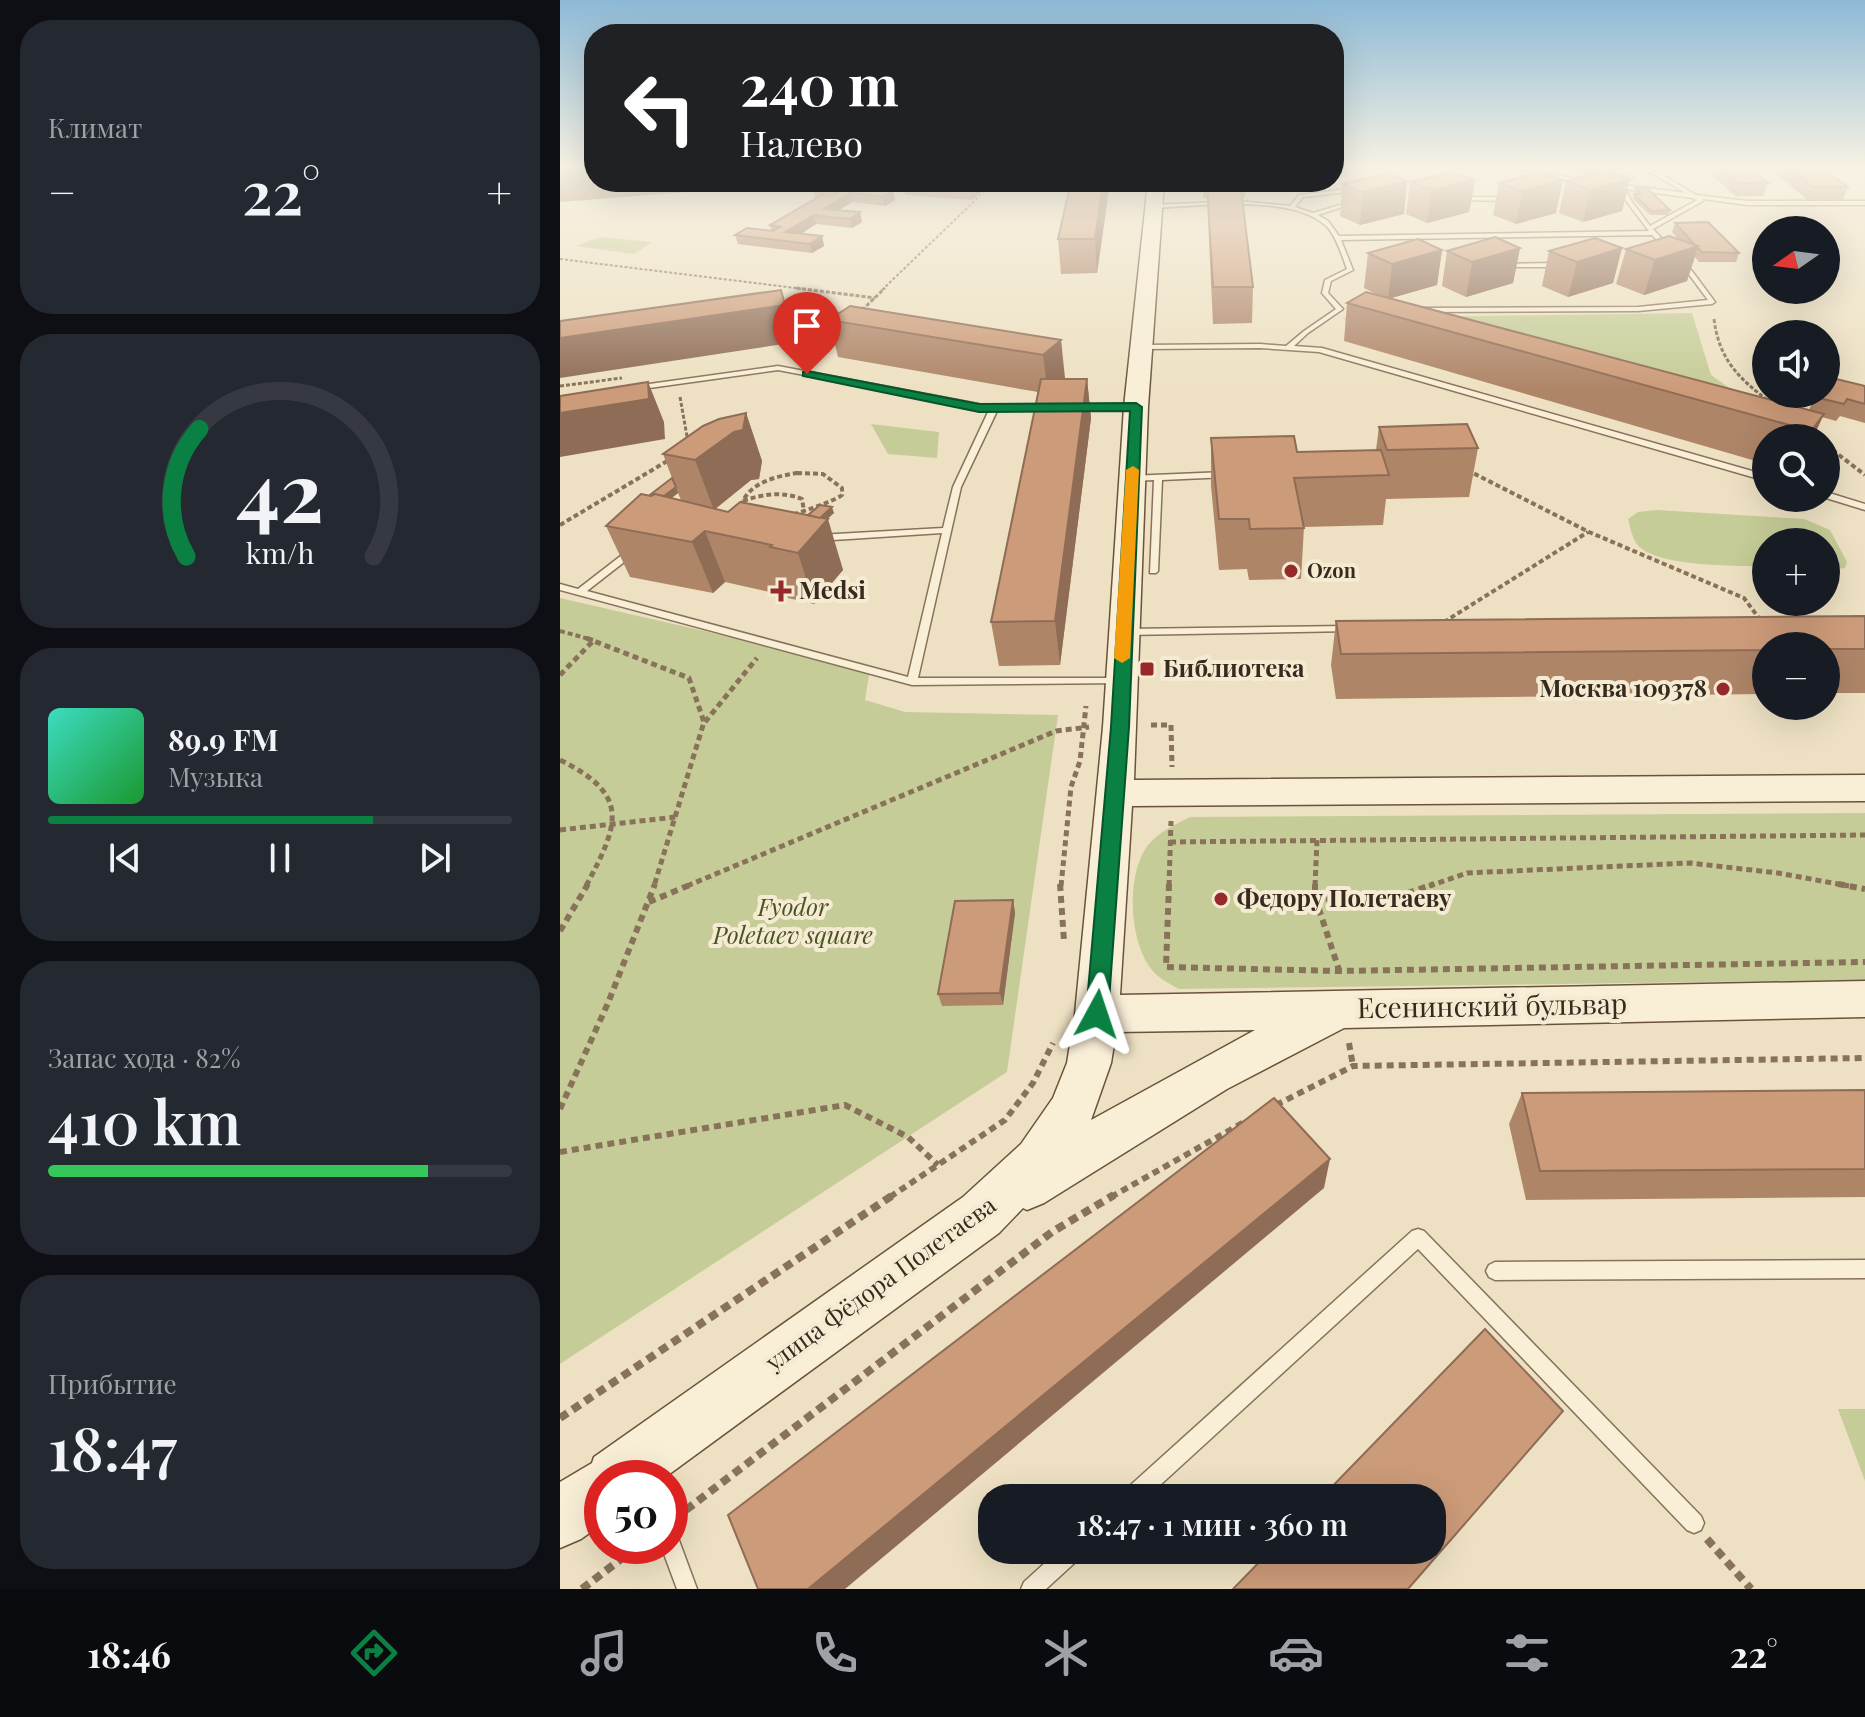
<!DOCTYPE html>
<html lang="ru">
<meta charset="utf-8">
<style>
:root{--surface:#171b24;--page:#242831;--text:#f1f3f6;--muted:#9ea1a6;--line:#363941;--accent:#0b8043}
body{margin:0;font-family:"Playfair Display",serif;background:var(--page);color:var(--text);height:100vh;display:flex;flex-direction:column;font-size:30px;white-space:nowrap}
*{box-sizing:border-box;margin:0}
p{font-size:26px;color:var(--muted)}
.icon{flex:none;width:44px;height:44px;fill:none;stroke:currentColor;stroke-width:2;stroke-linecap:round;stroke-linejoin:round}
.map{position:relative;flex:1;overflow:hidden}
.sheet{display:flex;flex-direction:column;gap:20px;padding:20px;background:#0d0f14;width:560px}
.sheet>*{flex:none}
.guide{position:absolute;left:24px;top:24px;width:760px;height:168px;border-radius:32px;box-shadow:0 8px 32px #0002;background:#202124;color:#fff;overflow:hidden}
.needle{width:52px;rotate:256deg}
.fabs{position:absolute;left:1192px;top:216px;display:grid;gap:16px}
.fabs a{display:grid;place-items:center;width:88px;height:88px;border-radius:50%;background:var(--surface);box-shadow:0 8px 32px #0002;font-size:40px}
.speed{position:absolute;left:24px;top:1460px;display:flex;gap:16px;font-size:40px;font-weight:700;text-align:center}
.speed>*{display:grid;place-content:center;width:104px;height:104px;border-radius:50%;background:var(--surface);box-shadow:0 8px 32px #0002;line-height:1}
.speed .limit{border:12px solid #d22;background:#fff;color:#111}
.pin{position:absolute;display:grid;place-items:center;width:68px;height:68px;color:#fff;margin:-82px -34px;border-radius:50% 50% 50% 0;rotate:-45deg;box-shadow:0 0 8px #0007}
.pin .icon{rotate:45deg}
.me{position:absolute;width:88px;margin:-44px;rotate:5deg;stroke-linejoin:round;filter:drop-shadow(0 0 6px #0008)}
.turn{display:flex;align-items:center;gap:28px;height:168px;padding:0 24px;font-size:36px}
.turn .icon{width:104px;height:104px;stroke-width:2.5}
.turn b{display:block;font-size:56px;line-height:68px}
.big{font-size:60px;font-weight:600;line-height:1.1}
.sheet .widget{flex:1;display:flex;flex-direction:column;justify-content:center;gap:12px;min-width:0;padding:0 28px;border-radius:32px;background:var(--page)}
.sheet .dial{align-items:center;gap:0}
.dial svg{height:208px;overflow:visible;fill:none;stroke:var(--line);stroke-width:7;stroke-linecap:round;text-anchor:middle}
.dial text{fill:var(--text);stroke:none}
.song{display:flex;align-items:center;gap:24px}
.cover{width:96px;height:96px;border-radius:12px;background:linear-gradient(135deg,hsl(170 70% 55%),hsl(130 70% 35%))}
.played{height:8px;border-radius:4px;background:linear-gradient(90deg,var(--accent) 70%,var(--line) 70%)}
.keys{display:flex;justify-content:space-around;direction:ltr}
.heat{display:flex;justify-content:space-between;align-items:center;font-size:44px;direction:ltr}
.charge{height:12px;border-radius:6px;background:linear-gradient(90deg,#34c759 82%,var(--line) 0)}
.trip{position:absolute;left:418px;top:1484px;width:468px;height:80px;border-radius:32px;background:var(--surface);box-shadow:0 8px 32px #0002;font-weight:600;line-height:80px;text-align:center}
.menu{display:flex;height:128px;justify-content:space-around;align-items:center;background:#090b0e;color:var(--muted)}
.menu .icon{width:56px;height:56px}
.menu .active{color:var(--accent)}
.menu b{font-size:36px;color:var(--text)}
main{display:flex;flex:1;min-height:0}
.map>svg:first-child{display:block}
.green{fill:#c6cc97}
.lines{fill:none;stroke-linecap:round;stroke-linejoin:round}
.lane-casing{stroke:#88725a;stroke-width:3}
.secondary-casing{stroke:#6a533d;stroke-width:3}
.path-far5{stroke:#88725a;stroke-width:2;stroke-dasharray:3 2;stroke-linecap:butt}
.path-far4{stroke:#88725a;stroke-width:3;stroke-dasharray:4 2;stroke-linecap:butt}
.path-far3{stroke:#88725a;stroke-width:4;stroke-dasharray:5 3;stroke-linecap:butt}
.path-far2{stroke:#88725a;stroke-width:5;stroke-dasharray:6 4;stroke-linecap:butt}
.path-far1{stroke:#88725a;stroke-width:6;stroke-dasharray:7 5;stroke-linecap:butt}
.path{stroke:#88725a;stroke-width:8;stroke-dasharray:9 6;stroke-linecap:butt}
.lane{fill:#f9eed6;fill-rule:evenodd}
.secondary{fill:#f9eed6;fill-rule:evenodd}
.wall{fill:#af8568;fill-rule:evenodd}
.shaded-wall{fill:#8f6c55}
.building{fill:#cc9b79;stroke:#8f6c55;stroke-width:2}
.route{fill:#0b8043;stroke:#07532c;stroke-width:2}
.slow{fill:#f59e0b}
.poi-dot{fill:#962a2b;stroke:#f5ebd2;stroke-width:3}
.labels{text-anchor:middle;stroke-width:8;stroke-linejoin:round;paint-order:stroke}
.far-poi-label{font-size:20px;font-weight:bold;fill:#382a1e;stroke:#f5ebd2;text-anchor:start}
.poi-label{font-size:24px;font-weight:bold;fill:#382a1e;stroke:#f5ebd2;text-anchor:start}
.park-label{font-size:24px;font-style:italic;fill:#485424;stroke:#f5ebd2}
.street-label{font-size:24px;fill:#382a1e;stroke:#f5ebd2}
.near-street-label{font-size:28px;fill:#382a1e;stroke:#f5ebd2}
</style>
<main>
<section class="sheet">
<div class="widget"><p>Климат</p>
<div class="heat"><a>−</a><b class="big">22°</b><a>+</a></div>
</div>
<div class="widget dial"><svg viewBox="0 0 100 80">
<path d="M14 69A42 42 0 1 1 86 69"/>
<path d="M14 69A42 42 0 0 1 19 20" stroke="#0b8043"/>
<text x="50" y="56" font-size="32" font-weight="700">42</text>
<text x="50" y="72" font-size="11">km/h</text>
</svg></div>
<div class="widget">
<div class="song"><i class="cover"></i><div><b>89.9 FM</b><p>Музыка</p></div></div>
<div class="played"></div>
<div class="keys"><svg class="icon" aria-label="previous" viewBox="0 0 24 24"><path d="M18 5L8 12l10 7zM5 5v14"/></svg><svg class="icon" aria-label="pause" viewBox="0 0 24 24"><path d="M8 5v14M16 5v14"/></svg><svg class="icon" aria-label="next" viewBox="0 0 24 24"><path d="M6 5l10 7-10 7zM19 5v14"/></svg></div>
</div>
<div class="widget"><p>Запас хода · 82%</p><b class="big">410 km</b><div class="charge"></div></div>
<div class="widget"><p>Прибытие</p><b class="big">18:47</b></div>
</section>
<div class="map">
<svg width="1305" height="1589" viewBox="0 0 1305 1589">
<rect width="100%" height="100%" fill="#eee1c3"/>
<g class="green">
<path d="M40 237 91 242V243L74 254 16 246Z"/>
<path d="M1132 313 1151 375 1241 438H1220L781 318Z"/>
<path d="M311 424 379 432 377 458 328 454Z"/>
<path d="M1097 510 1244 519 1270 530 1287 562 1285 568 1266 570V542H1206V567C1177 565 1093 568 1076 543 1072 537 1070 526 1068 519L1078 512Z"/>
<path d="M0 598 310 669 305 700 345 712 498 715 447 1072 0 1364Z"/>
<path d="M1305 813V980L619 989C608 983 596 977 589 966 569 937 566 874 588 845 599 832 614 825 630 817Z"/>
<path d="M1278 1409H1305V1481Z"/>
</g>
<g class="lines">
<g class="lane-casing">
<g id="lane">
<path d="M811 167H817L824 171 822 186 814 188 811 186 817 184 818 172Z"/>
<path d="M948 167H958L1030 182 1027 184Z"/>
<path d="M1074 167H1081L1099 173 1136 195 1187 201H1305V205H1187L1143 199V201L1093 229 1132 271 1155 302 1152 304 1078 311 860 312 857 310 860 308 1078 307 1148 300 1128 273 1092 235 781 240 793 270 771 281 768 293 783 309 748 333 734 346 762 348 1206 475V481L759 352 700 348 582 349 578 347 582 345 700 344 726 346 744 331 776 309 762 293 765 280 787 269C782 256 778 241 769 229 738 193 638 206 594 208L592 205 679 201 730 206 739 195 796 188 798 191 743 197 735 207 753 213 797 200V202L758 215 768 221 779 236 1089 231 1067 202 1059 188 1054 186 1059 185 1074 171ZM1079 170 1095 175 1126 193 1065 185ZM1065 189 1133 198 1137 200 1090 226 1072 202Z"/>
<path d="M898 197H951L954 199 951 201 896 200Z"/>
<path d="M942 264 999 263 1002 265 999 267H940Z"/>
<path d="M218 366 434 407 492 406V410H489L437 411 401 487 358 678H560L565 681 564 683 352 685 0 590V584L18 589 71 548H77V552L27 591 348 677 382 533 258 541 253 538 258 535 383 528 393 487 429 410 218 370 75 390 71 388 75 386Z"/>
<path d="M576 405H579V409L515 410 511 408 515 406Z"/>
<path d="M665 472 668 473V477L602 480 598 571 596 573H590L594 480 572 481 569 480V476Z"/>
<path d="M1266 492 1305 504V510L1266 498Z"/>
<path d="M788 626 793 629 792 631 566 635 561 632 566 629Z"/>
<path d="M858 1229 864 1231 1141 1516 1144 1523 1141 1530 1134 1533 1127 1530 858 1249 586 1498H561L564 1491 852 1231Z"/>
<path d="M1305 1260V1278L935 1280 929 1277 926 1271 929 1265 935 1262Z"/>
<path d="M110 1532 117 1535 137 1589H117L101 1546H110Z"/>
<path d="M499 1550H524L521 1557 486 1589H461L464 1582Z"/>
</g>
</g>
<g class="secondary-casing">
<path id="secondary" d="M588 182H604L588 407 574 780 1305 775V801L572 806 560 995 1305 981V1017L784 1028 667 1089 484 1203 467 1210 463 1208 439 1233 104 1478H42V1524L21 1539 0 1548V1482L32 1463 34 1457 403 1197 461 1144 493 1098 507 1063 515 1014 543 727 564 407ZM695 1030 531 1120 551 1063 556 1032Z"/>
</g>
<g class="path-far5">
<path d="M0 259 252 290"/>
<path d="M322 290 432 184 443 182"/>
</g>
<g class="path-far4">
<path d="M236 288 315 298"/>
<path d="M302 310 325 288"/>
<path d="M1154 319C1159 359 1178 378 1210 402"/>
<path d="M246 356 276 332"/>
<path d="M0 386 62 378"/>
<path d="M120 397 128 442"/>
</g>
<g class="path-far3">
<path d="M1266 445 1305 475"/>
<path d="M907 470 1029 532 1184 598 1201 621"/>
<path d="M237 473 263 474 282 488V495C272 503 210 523 198 523 191 523 186 520 180 517 179 486 211 477 237 473Z"/>
<path d="M183 501C203 494 222 491 242 499L244 511"/>
<path d="M0 525 109 460"/>
<path d="M884 622 1028 532"/>
<path d="M0 631 33 640"/>
</g>
<g class="path-far2">
<path d="M26 638 129 678 144 722 94 886"/>
<path d="M0 675 34 640"/>
<path d="M145 722 197 658"/>
<path d="M591 725H611L612 767"/>
<path d="M0 760C71 795 59 824 26 886"/>
<path d="M0 830 116 817"/>
<path d="M610 842 1305 835"/>
<path d="M127 886 496 731 529 727"/>
<path d="M501 886 511 787 520 761 526 706"/>
<path d="M609 886 611 821"/>
<path d="M755 886 757 840"/>
<path d="M869 886 907 873 1130 863 1218 873 1289 886"/>
</g>
<g class="path-far1">
<path d="M500 884 504 941"/>
<path d="M609 884 606 967 779 971 1305 962"/>
<path d="M755 884V897L813 905 874 884"/>
<path d="M1278 884 1305 889"/>
<path d="M755 897 779 970"/>
<path d="M89 902 132 884"/>
<path d="M0 931 28 884"/>
<path d="M789 1043 793 1066"/>
<path d="M716 1105 793 1066 1305 1058"/>
<path d="M0 1109 48 1003 95 884"/>
<path d="M0 1152 285 1105 348 1137 378 1165"/>
<path d="M330 1197 445 1120 473 1083 493 1043"/>
<path d="M551 1197 686 1121"/>
</g>
<g class="path">
<path d="M0 1418 333 1195"/>
<path d="M114 1519 492 1232 554 1195"/>
<path d="M1147 1539 1191 1589"/>
<path d="M22 1589 78 1546"/>
</g>
<use href="#lane" class="lane"/>
<use href="#secondary" class="secondary"/>
</g>
<g class="wall">
<rect x="774" y="167" width="15" height="10"/>
<path d="M990 167H1056L1055 171 1051 173 1070 179 1062 211 1023 222 999 213 1006 181 1031 175Z"/>
<path d="M1143 167H1196L1195 172 1208 183 1203 196H1175Z"/>
<path d="M1207 167H1261L1288 187 1283 200H1248Z"/>
<path d="M980 172 996 213 956 224 933 215 939 183Z"/>
<path d="M915 180 909 212 867 223 846 214 850 182Z"/>
<path d="M847 181 844 214 800 225 780 216 782 184Z"/>
<path d="M342 182H432V183L412 200 345 195Z"/>
<path d="M511 182H550L537 273 501 274 498 239Z"/>
<path d="M643 182H734V187H686L685 198H682L693 287 692 323 653 324 647 198H643Z"/>
<path d="M1075 188 1110 210 1109 215H1090L1073 199 1074 194H1076L1074 193Z"/>
<path d="M253 189 333 191 335 200 325 206 292 202 279 210 300 212 302 222 292 228 256 224 241 234 262 236 264 246 252 253 178 244 175 235 211 230 210 225 255 198Z"/>
<path d="M1115 223 1179 253 1176 262H1139L1135 257 1127 281 1084 295 1056 284 1066 249 1118 239 1112 232Z"/>
<path d="M960 248 953 283 906 297 882 286 887 251Z"/>
<path d="M1062 248 1053 283 1008 297 982 286 989 251Z"/>
<path d="M882 250 877 285 831 298 1249 410 1255 397 1305 386V423L1280 416 1276 421 1262 417 1253 438H1206V464L784 341 787 303 820 296 804 288 808 253Z"/>
<path d="M269 320 501 340 504 379H527L531 418 500 665 439 666 431 622 478 392 278 357Z"/>
<path d="M186 413 202 461 199 479 191 480 155 509 168 512 248 515 274 513 267 519 283 570 254 604 228 598 227 596 165 582 153 593 70 577 46 526 91 496V494L112 478 103 454ZM118 493 121 500 112 498Z"/>
<path d="M819 427 918 448 909 497 826 499 823 525 744 527 741 579 689 580 687 569 659 570 651 486V438L737 452 816 450Z"/>
<path d="M1305 616V693H1266V646H1206V694L776 699 771 665 776 621Z"/>
<path d="M453 900 455 913 443 1005 382 1006 378 994Z"/>
<path d="M1305 1090V1197L966 1200 949 1124 962 1093Z"/>
</g>
<g class="shaded-wall">
<path d="M34 167V182H205V186L0 202V170Z"/>
<path d="M1047 167H1056L1055 171 1045 177Z"/>
<path d="M1070 179 1062 211 1023 222 1030 190Z"/>
<path d="M915 180 909 212 867 223 872 190Z"/>
<path d="M1003 180 996 213 956 224 962 191Z"/>
<path d="M847 181 844 214 800 225 803 192Z"/>
<path d="M415 182 432 183 412 200 410 187Z"/>
<path d="M543 182H550L537 273 535 239Z"/>
<path d="M333 191 335 200 325 206 323 197Z"/>
<path d="M290 193 292 202 268 217 264 209Z"/>
<path d="M300 212 302 222 292 228 290 219Z"/>
<path d="M254 215 256 224 228 242 225 232Z"/>
<path d="M262 236 264 246 252 253 250 244Z"/>
<path d="M1138 246 1127 281 1084 295 1095 260Z"/>
<path d="M960 248 953 283 906 297 912 262Z"/>
<path d="M1062 248 1053 283 1008 297 1017 262Z"/>
<path d="M882 250 877 285 828 299 832 264Z"/>
<path d="M225 305 236 342 0 378V338Z"/>
<path d="M501 340 505 378 488 394 483 355Z"/>
<path d="M527 379 531 418 500 665 495 621Z"/>
<path d="M88 382 104 422 105 439 0 457V413Z"/>
<path d="M186 413 202 461 199 479 191 480 154 510 135 460Z"/>
<path d="M1264 414 1253 438H1248L1251 431Z"/>
<path d="M116 487 118 493 106 502 103 497Z"/>
<path d="M272 507 274 513 256 529 254 523Z"/>
<path d="M268 519 283 570 254 604 238 553Z"/>
<path d="M145 531 165 582 153 593 132 542Z"/>
<path d="M453 900 455 913 443 1005 440 993Z"/>
<path d="M770 1159 764 1188 285 1589H248Z"/>
</g>
<g class="building">
<path d="M0 167H34L0 170Z"/>
<path d="M1161 167H1196H1189L1208 183H1179Z"/>
<path d="M1227 167H1261L1288 187H1253Z"/>
<path d="M1045 171 1070 179 1030 190 1006 181Z"/>
<path d="M893 172 915 180 872 190 850 182Z"/>
<path d="M980 172 1003 180 962 191 939 183Z"/>
<path d="M827 173 847 181 803 192 782 184Z"/>
<path d="M349 182H415L410 187Z"/>
<path d="M511 182H543L535 239H498Z"/>
<path d="M647 182H680L693 287H653Z"/>
<path d="M263 184 333 191 323 197 290 193 264 209 300 212 290 219 254 215 225 232 262 236 250 244 175 235 187 228 213 231 220 227 210 225 262 195 272 196 279 192 253 189Z"/>
<path d="M1075 188H1087L1110 210 1091 211 1074 194H1081Z"/>
<path d="M1148 222 1179 253 1142 252 1137 247 1138 246 1135 245 1115 223Z"/>
<path d="M1109 236 1138 246 1095 260 1066 249Z"/>
<path d="M935 237 960 248 912 262 887 251Z"/>
<path d="M1035 238 1062 248 1017 262 989 251Z"/>
<path d="M858 239 882 250 832 264 808 253Z"/>
<path d="M221 290 225 305 0 338V321Z"/>
<path d="M806 292 1264 414 1251 431 787 303Z"/>
<path d="M290 306 501 340 483 355 269 320Z"/>
<path d="M1268 377 1305 386V404L1287 399 1284 404 1255 397 1257 394H1266V380Z"/>
<path d="M481 379H527L495 621 431 622Z"/>
<path d="M88 382 89 399 0 413V396Z"/>
<path d="M186 413 183 430 174 432 135 460 103 454 143 426 159 419Z"/>
<path d="M907 424 918 448 827 450 819 427Z"/>
<path d="M734 436 737 452 821 450 829 475 734 478 744 528 690 529 689 519H659L651 438Z"/>
<path d="M112 478 116 487 104 496 91 494Z"/>
<path d="M81 494 91 496 95 494 168 512 180 502 268 519 238 553 210 547 212 545 145 531 132 542 46 526Z"/>
<path d="M260 505 272 507 260 518 248 515Z"/>
<path d="M1305 616V649H1266V646H1206V650L781 654 776 621Z"/>
<path d="M453 900 440 993 378 994 395 901Z"/>
<path d="M1305 1090V1169L980 1171 962 1093Z"/>
<path d="M714 1098 770 1159 248 1589H198L168 1515Z"/>
<path d="M925 1329 1003 1411 848 1589H673L711 1550H872V1498H761Z"/>
</g>
<linearGradient id="sky" x2="0" y2="1"><stop stop-color="#8db9d5"/><stop offset="0.43" stop-color="#f7f2e4"/><stop offset="1" stop-color="#f7f2e4" stop-opacity="0"/></linearGradient>
<rect width="1305" height="389" fill="url(#sky)"/>
<path class="route" d="M247 371 419 404 576 403 582 407 569 727 548 1014 544 1020 537 1023 529 1020 526 1014 551 727 570 411 419 412 243 376V372Z"/>
<path class="slow" d="M573 466 579 470 570 658 562 663 554 658 566 470Z"/>
<g class="poi-dot">
<circle cx="731" cy="571" r="8"/>
<path d="M217 579h8v8h8v8h-8v8h-8v-8h-8v-8h8z"/>
<rect x="579" y="661" width="16" height="16" rx="4"/>
<circle cx="1163" cy="689" r="8"/>
<circle cx="661" cy="899" r="8"/>
</g>
<g class="labels">
<g class="far-poi-label">
<text x="747" y="578">Ozon</text>
</g>
<g class="poi-label">
<text x="239" y="599">Medsi</text>
<text x="603" y="677">Библиотека</text>
<text x="1147" y="697" text-anchor="end">Москва 109378</text>
<text x="677" y="907">Федору Полетаеву</text>
</g>
<g class="park-label">
<text x="233" y="916">Fyodor<tspan x="233" dy="28">Poletaev square</tspan></text>
</g>
<g class="street-label">
<text transform="translate(321 1284) rotate(-36)" y="8">улица Фёдора Полетаева</text>
</g>
<g class="near-street-label">
<text transform="translate(932 1006) rotate(-1)" y="10">Есенинский бульвар</text>
</g>
</g>
</svg>
<div class="fabs">
<a><svg class="needle" viewBox="-14 -14 28 28"><path d="M0-13l5 13h-10z" fill="#e53935"/><path d="M0 13l5-13h-10z" fill="#9ea1a6"/></svg></a>
<a><svg class="icon" aria-label="sound" viewBox="0 0 24 24"><path d="M4 9h4l5-4v14l-5-4H4zM17 9q2 3 0 6"/></svg></a>
<a><svg class="icon" aria-label="search" viewBox="0 0 24 24"><circle cx="10" cy="10" r="6"/><path d="M15 15l6 6"/></svg></a>
<a>+</a>
<a>−</a>
</div>
<div class="speed"><div class="limit">50</div></div>
<div class="pin" style="left:247px;top:374px;background:#d93025"><svg class="icon" aria-label="arrive" viewBox="0 0 24 24"><path d="M6 21V4h12l-3 4 3 4H6"/></svg></div>
<svg class="me" style="left:537px;top:1014px" viewBox="-20 -20 40 40"><path d="M0-17L14 15 0 8-14 15z" fill="#0b8043" stroke="#fff" stroke-width="4"/></svg>
<div class="trip">18:47 · 1 мин · 360 m</div>
<div class="guide">
<div class="turn"><svg class="icon" aria-label="left" viewBox="0 0 24 24"><path d="M17 20v-9H6M10 6l-5 5 5 5"/></svg><div><b>240 m</b>Налево</div></div>
</div>
</div>
</main>
<nav class="menu">
<b>18:46</b>
<svg class="icon active" aria-label="directions" viewBox="0 0 24 24"><path d="M12 3l9 9-9 9-9-9zM9 14v-3h6M13 9l2 2-2 2"/></svg>
<svg class="icon" aria-label="music" viewBox="0 0 24 24"><path d="M9 18V5l10-2v13"/><circle cx="6" cy="18" r="3"/><circle cx="16" cy="16" r="3"/></svg>
<svg class="icon" aria-label="phone" viewBox="0 0 24 24"><path d="M5 4h4l2 5-3 2q2 4 5 5l2-3 5 2v4C11 20 4 13 5 4z"/></svg>
<svg class="icon" aria-label="climate" viewBox="0 0 24 24"><path d="M12 3v18M4 7l16 10M4 17L20 7"/></svg>
<svg class="icon" aria-label="car" viewBox="0 0 24 24"><path d="M5 17H2v-5l4-1 3-4h7l3 4 3 1v5h-3M9 17h6M6 11h13"/><circle cx="7" cy="17" r="2"/><circle cx="17" cy="17" r="2"/></svg>
<svg class="icon" aria-label="filters" viewBox="0 0 24 24"><path d="M4 7h16M4 17h16"/><circle cx="9" cy="7" r="2"/><circle cx="15" cy="17" r="2"/></svg>
<b>22°</b>
</nav>
